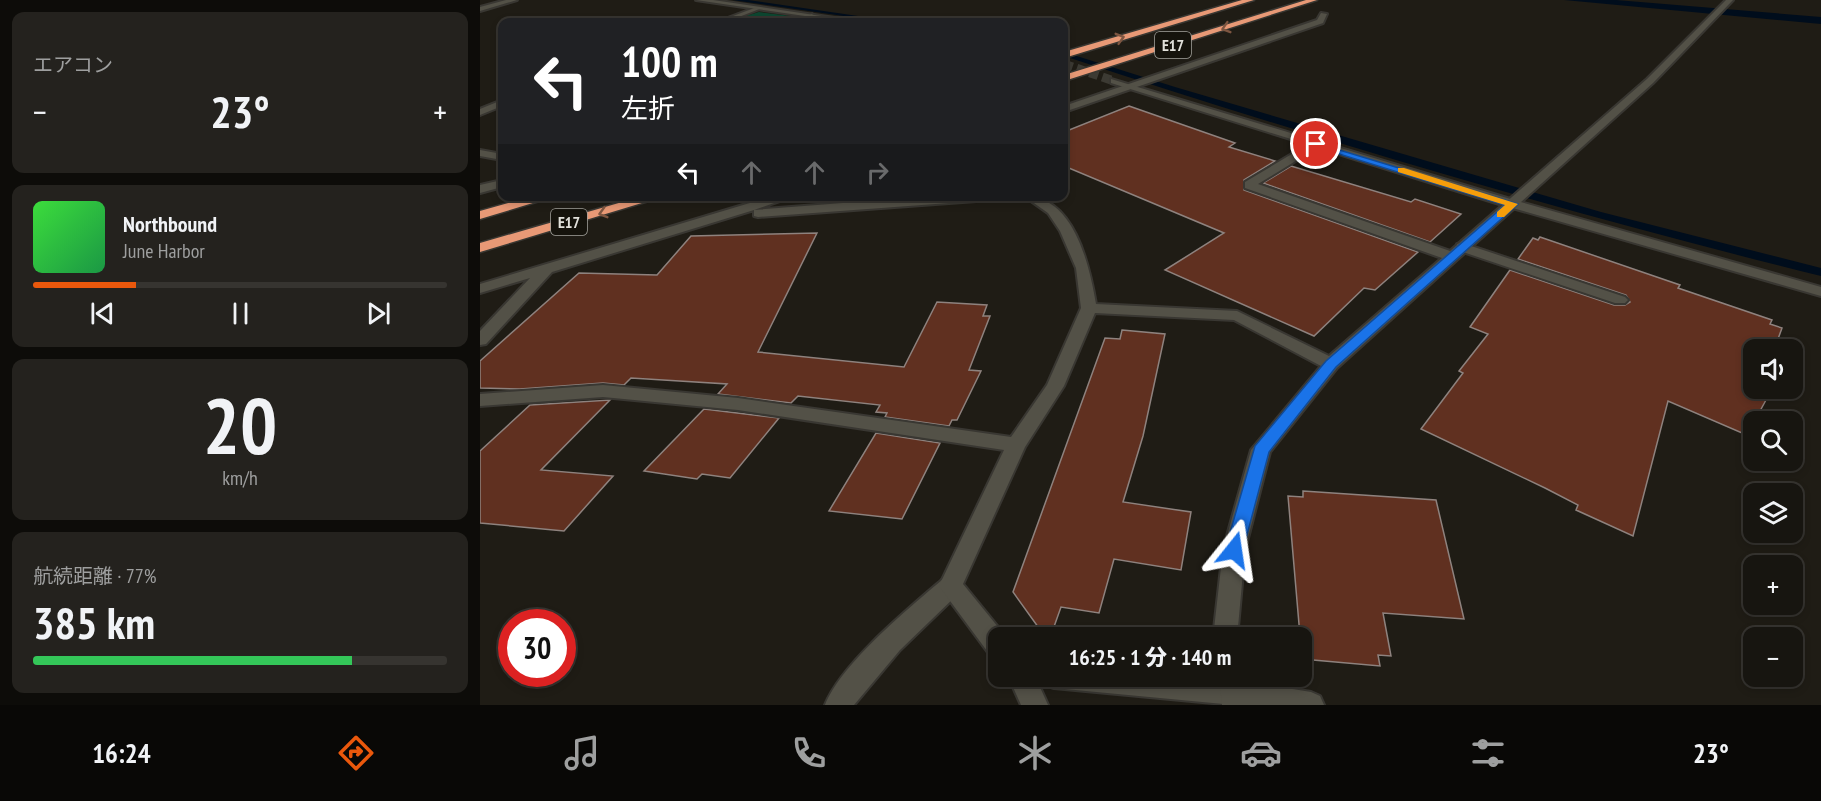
<!DOCTYPE html>
<html lang="ja">
<meta charset="utf-8">
<style>
:root{--surface:#171510;--page:#24221e;--text:#f1f3f6;--muted:#9e9f9f;--line:#363430;--accent:#ea580c}
body{margin:0;font-family:"PT Sans Narrow","Noto Sans JP",sans-serif;background:var(--page);color:var(--text);height:100vh;display:flex;flex-direction:column;font-size:22px;white-space:nowrap}
*{box-sizing:border-box;margin:0}
p{font-size:20px;color:var(--muted)}
.icon{flex:none;width:33px;height:33px;fill:none;stroke:currentColor;stroke-width:2;stroke-linecap:round;stroke-linejoin:round}
.map{position:relative;flex:1;overflow:hidden}
.details{display:flex;flex-direction:column;gap:12px;padding:12px;background:#0d0c09;width:480px}
.details>*{flex:none}
.top-card{position:absolute;left:18px;top:18px;width:570px;height:183px;border-radius:12px;box-shadow:0 3px 9px #0003,0 0 0 2px var(--line);background:#202124;color:#fff;overflow:hidden}
.buttons{position:absolute;left:1263px;top:339px;display:grid;gap:12px}
.buttons a{display:grid;place-items:center;width:60px;height:60px;border-radius:12px;background:var(--surface);box-shadow:0 3px 9px #0003,0 0 0 2px var(--line);font-size:30px}
.speed{position:absolute;left:18px;top:609px;display:flex;gap:12px;font-size:30px;font-weight:700;text-align:center}
.speed>*{display:grid;place-content:center;width:78px;height:78px;border-radius:50%;background:var(--surface);box-shadow:0 3px 9px #0003,0 0 0 2px var(--line);line-height:1}
.speed .limit{border:9px solid #d22;background:#fff;color:#111}
.pin{position:absolute;display:grid;place-items:center;width:51px;height:51px;color:#fff;margin:-26px;border:3px solid #fff;border-radius:50%;box-shadow:0 2px 6px #0007}
.me{position:absolute;width:66px;margin:-33px;rotate:15deg;stroke-linejoin:round;filter:drop-shadow(0 0 4px #0008)}
.turn{display:flex;align-items:center;gap:21px;height:126px;padding:0 24px;font-size:27px}
.turn .icon{width:78px;height:78px;stroke-width:2.5}
.turn b{display:block;font-size:42px;line-height:51px}
.lanes{display:flex;align-items:center;height:57px;padding:0 24px;background:#0003;justify-content:center;gap:30px;direction:ltr}
.lanes .off{opacity:.35}
.big{font-size:45px;font-weight:800;line-height:1.1}
.details .widget{flex:1;display:flex;flex-direction:column;justify-content:center;gap:9px;min-width:0;padding:0 21px;border-radius:12px;background:var(--page)}
.details .dial{align-items:center;gap:0}
.dial b{font-size:78px;line-height:1}
.song{display:flex;align-items:center;gap:18px}
.cover{width:72px;height:72px;border-radius:9px;background:linear-gradient(135deg,hsl(120 70% 55%),hsl(140 70% 35%))}
.played{height:6px;border-radius:3px;background:linear-gradient(90deg,var(--accent) 25%,var(--line) 25%)}
.keys{display:flex;justify-content:space-around;direction:ltr}
.heat{display:flex;justify-content:space-between;align-items:center;font-size:33px;direction:ltr}
.charge{height:9px;border-radius:4px;background:linear-gradient(90deg,#34c759 77%,var(--line) 0)}
.trip{position:absolute;left:508px;top:627px;width:324px;height:60px;border-radius:12px;background:var(--surface);box-shadow:0 3px 9px #0003,0 0 0 2px var(--line);font-weight:800;line-height:60px;text-align:center}
.dock{display:flex;height:96px;justify-content:space-around;align-items:center;background:#090806;color:var(--muted)}
.dock .icon{width:42px;height:42px}
.dock .selected{color:var(--accent)}
.dock b{font-size:27px;color:var(--text)}
main{display:flex;flex:1;min-height:0}
.map>svg:first-child{display:block}
.green{fill:#0d4630}
.water{fill:#000d1c}
.lines{fill:none;stroke-linecap:round;stroke-linejoin:round}
.stream{fill:#000d1c;fill-rule:evenodd}
.building{fill:#603020;stroke:#8e827e;stroke-width:1.5}
.tertiary-tunnel{stroke:#3c3a33;stroke-width:9;stroke-dasharray:9 4.5;stroke-linecap:butt}
.service-casing{stroke:#393732;stroke-width:4}
.minor-casing{stroke:#393732;stroke-width:4}
.tertiary-casing{stroke:#393732;stroke-width:4}
.motorway-casing{stroke:#393732;stroke-width:3}
.service{fill:#535147;fill-rule:evenodd}
.minor{fill:#535147;fill-rule:evenodd}
.tertiary{fill:#535147;fill-rule:evenodd}
.motorway{fill:#e89976;fill-rule:evenodd}
.oneway{stroke:#7e5641}
.route{fill:#1a73e8;stroke:#114b97;stroke-width:1.5}
.slow{fill:#f59e0b}
.labels{text-anchor:middle;stroke-width:6;stroke-linejoin:round;paint-order:stroke}
.shield{fill:#15130c;stroke:#a4a39d;stroke-width:1.5}
.shield-label{font-size:16px;font-weight:bold;fill:#e2e1db}
</style>
<main>
<section class="details">
<div class="widget"><p>エアコン</p>
<div class="heat"><a>−</a><b class="big">23°</b><a>+</a></div>
</div>
<div class="widget">
<div class="song"><i class="cover"></i><div><b>Northbound</b><p>June Harbor</p></div></div>
<div class="played"></div>
<div class="keys"><svg class="icon" aria-label="previous" viewBox="0 0 24 24"><path d="M18 5L8 12l10 7zM5 5v14"/></svg><svg class="icon" aria-label="pause" viewBox="0 0 24 24"><path d="M8 5v14M16 5v14"/></svg><svg class="icon" aria-label="next" viewBox="0 0 24 24"><path d="M6 5l10 7-10 7zM19 5v14"/></svg></div>
</div>
<div class="widget dial"><b>20</b><p>km/h</p></div>
<div class="widget"><p>航続距離 · 77%</p><b class="big">385 km</b><div class="charge"></div></div>
</section>
<div class="map">
<svg width="1341" height="705" viewBox="0 0 1341 705">
<rect width="100%" height="100%" fill="#1f1c15"/>
<path class="green" d="M279 12 311 16 309 17 319 18 308 22 255 19Z"/>
<path class="water" d="M1084 0H1136L1341 17V24Z"/>
<g class="lines">
<g class="stream">
<path d="M252 0H268L419 22H405Z"/>
<path d="M584 52 695 87 1121 212 1341 268V276C1086 213 833 138 584 56Z"/>
</g>
</g>
<g class="building">
<path d="M649 106 755 143 749 147 795 161 764 180V190L938 252 895 290 884 288 834 336 685 270 744 233 584 166V132Z"/>
<path d="M811 166 931 202 935 199 981 214 950 242 783 183Z"/>
<path d="M337 233 278 352 424 367 457 302 507 305 503 316H510L489 370 501 371 477 420H472L469 426 405 417 407 413 396 412 400 405 318 396 311 403 238 394 247 384 151 378 144 385 123 383 40 389 0 388V361L99 273 177 275 211 236Z"/>
<path d="M1060 237 1200 285 1198 288 1292 320 1290 324 1302 328 1294 350H1274V388H1281L1278 397 1286 400 1274 422 1269 436 1188 401 1153 536 1096 510 1098 505 1065 488 941 429 983 373 979 371 1008 334 990 327 1030 270 1134 305H1145L1150 302 1146 295 1038 259 1053 238 1058 240Z"/>
<path d="M642 330 685 334 663 436 643 502 711 512 701 570 634 559 619 613 581 607 570 638H566L533 592 625 338 640 339Z"/>
<path d="M130 400 61 470 133 476 84 531 0 523V451L50 405Z"/>
<path d="M224 409 299 418 250 478 222 474 217 479 164 471Z"/>
<path d="M396 433 460 443 422 519 349 511Z"/>
<path d="M823 491 956 500 984 619 903 613 911 656 898 655 900 666 822 659 808 496 823 497Z"/>
</g>
<g class="lines">
<path class="tertiary-tunnel" d="M584 64 634 81"/>
<g class="service-casing">
<g id="service">
<path d="M0 150 22 154V160L0 156Z"/>
<path d="M982 243 1145 297 1148 300 1145 303H1135L977 250V244Z"/>
<path d="M471 576 479 579 483 586 479 593 420 650 374 705H345C362 663 428 609 463 579Z"/>
<path d="M561 676H724L754 679 763 683 767 692 763 701 754 705 574 688 565 685Z"/>
</g>
</g>
<g class="minor-casing">
<g id="minor">
<path d="M26 0H37L0 11V7Z"/>
<path d="M1246 0H1253L1173 83 857 368 790 452 765 550 757 638H733L743 550 771 450 841 366 754 320 615 313 584 386 545 447 483 584 527 638H519V659L510 655 459 586 524 450 258 410 123 397 0 406V394L123 385 258 398 531 437 567 385 601 308 596 268 580 231 568 213 544 196C594 196 609 264 616 304L757 311 849 356 962 258 765 188V182L832 142H840V146L778 184 970 251 1167 79Z"/>
<path d="M277 7 282 8 246 22H237Z"/>
<path d="M841 13 847 14 843 23 584 112V106L837 20Z"/>
<path d="M332 14 334 17 320 22H311Z"/>
<path d="M22 100V106L0 115V109Z"/>
<path d="M22 180V187L0 193V185Z"/>
<path d="M293 196H314L274 210 453 196H516L510 200 278 217 274 216V210L72 272 6 344 0 345V331L50 278 0 293V284Z"/>
<path d="M528 676H555L568 705H541Z"/>
<path d="M739 676H765V681L831 692 840 696 844 705H742Z"/>
</g>
</g>
<g class="tertiary-casing">
<g id="tertiary">
<path d="M216 0H233L382 22H366Z"/>
<path d="M631 79 1037 201 1341 287V296L1029 207 631 83Z"/>
</g>
</g>
<g class="motorway-casing">
<g id="motorway">
<path d="M762 0H774L584 58V52Z"/>
<path d="M826 0H837L584 81V75Z"/>
<path d="M53 196H76L0 219V211Z"/>
<path d="M163 196H185L0 252V243Z"/>
</g>
</g>
<use href="#service" class="service"/>
<use href="#minor" class="minor"/>
<use href="#tertiary" class="tertiary"/>
<use href="#motorway" class="motorway"/>
</g>
<defs><path id="oneway-chevron" d="M-2-3.5L2.5 0L-2 3.5" fill="none" stroke-width="1.6" stroke-linecap="round" stroke-linejoin="round" transform="scale(1.5)"/></defs>
<g class="oneway">
<use href="#oneway-chevron" transform="translate(746 28) rotate(163)"/>
<use href="#oneway-chevron" transform="translate(640 38) rotate(-16)"/>
<use href="#oneway-chevron" transform="translate(123 213) rotate(164)"/>
</g>
<path class="route" d="M833 142 1038 204 856 367 789 452 763 550 760 556 754 558 747 556 745 550 775 446 846 361 1025 205 833 146Z"/>
<path class="slow" d="M918 168H924L1038 204 1024 217H1017V212L1025 205 918 172Z"/>
<g class="labels">
<g class="shield">
<rect x="675" y="32" width="36" height="26" rx="4.5"/>
<rect x="71" y="209" width="36" height="26" rx="4.5"/>
</g>
<g class="shield-label">
<text x="693" y="51">E17</text>
<text x="89" y="228">E17</text>
</g>
</g>
</svg>
<div class="buttons">
<a><svg class="icon" aria-label="sound" viewBox="0 0 24 24"><path d="M4 9h4l5-4v14l-5-4H4zM17 9q2 3 0 6"/></svg></a>
<a><svg class="icon" aria-label="search" viewBox="0 0 24 24"><circle cx="10" cy="10" r="6"/><path d="M15 15l6 6"/></svg></a>
<a><svg class="icon" aria-label="layers" viewBox="0 0 24 24"><path d="M12 4l9 5-9 5-9-5zM3 14l9 5 9-5"/></svg></a>
<a>+</a>
<a>−</a>
</div>
<div class="speed"><div class="limit">30</div></div>
<div class="pin" style="left:836px;top:144px;background:#d93025"><svg class="icon" aria-label="arrive" viewBox="0 0 24 24"><path d="M6 21V4h12l-3 4 3 4H6"/></svg></div>
<svg class="me" style="left:754px;top:550px" viewBox="-20 -20 40 40"><path d="M0-17L14 15 0 8-14 15z" fill="#1a73e8" stroke="#fff" stroke-width="4"/></svg>
<div class="trip">16:25 · 1 分 · 140 m</div>
<div class="top-card">
<div class="turn"><svg class="icon" aria-label="left" viewBox="0 0 24 24"><path d="M17 20v-9H6M10 6l-5 5 5 5"/></svg><div><b>100 m</b>左折</div></div>
<div class="lanes"><svg class="icon" aria-label="left" viewBox="0 0 24 24"><path d="M17 20v-9H6M10 6l-5 5 5 5"/></svg><svg class="icon off" aria-label="ahead" viewBox="0 0 24 24"><path d="M12 20V5M6 11l6-6 6 6"/></svg><svg class="icon off" aria-label="ahead" viewBox="0 0 24 24"><path d="M12 20V5M6 11l6-6 6 6"/></svg><svg class="icon off" aria-label="right" viewBox="0 0 24 24"><path d="M7 20v-9h11M14 6l5 5-5 5"/></svg></div>
</div>
</div>
</main>
<nav class="dock">
<b>16:24</b>
<svg class="icon selected" aria-label="directions" viewBox="0 0 24 24"><path d="M12 3l9 9-9 9-9-9zM9 14v-3h6M13 9l2 2-2 2"/></svg>
<svg class="icon" aria-label="music" viewBox="0 0 24 24"><path d="M9 18V5l10-2v13"/><circle cx="6" cy="18" r="3"/><circle cx="16" cy="16" r="3"/></svg>
<svg class="icon" aria-label="phone" viewBox="0 0 24 24"><path d="M5 4h4l2 5-3 2q2 4 5 5l2-3 5 2v4C11 20 4 13 5 4z"/></svg>
<svg class="icon" aria-label="climate" viewBox="0 0 24 24"><path d="M12 3v18M4 7l16 10M4 17L20 7"/></svg>
<svg class="icon" aria-label="car" viewBox="0 0 24 24"><path d="M5 17H2v-5l4-1 3-4h7l3 4 3 1v5h-3M9 17h6M6 11h13"/><circle cx="7" cy="17" r="2"/><circle cx="17" cy="17" r="2"/></svg>
<svg class="icon" aria-label="filters" viewBox="0 0 24 24"><path d="M4 7h16M4 17h16"/><circle cx="9" cy="7" r="2"/><circle cx="15" cy="17" r="2"/></svg>
<b>23°</b>
</nav>
